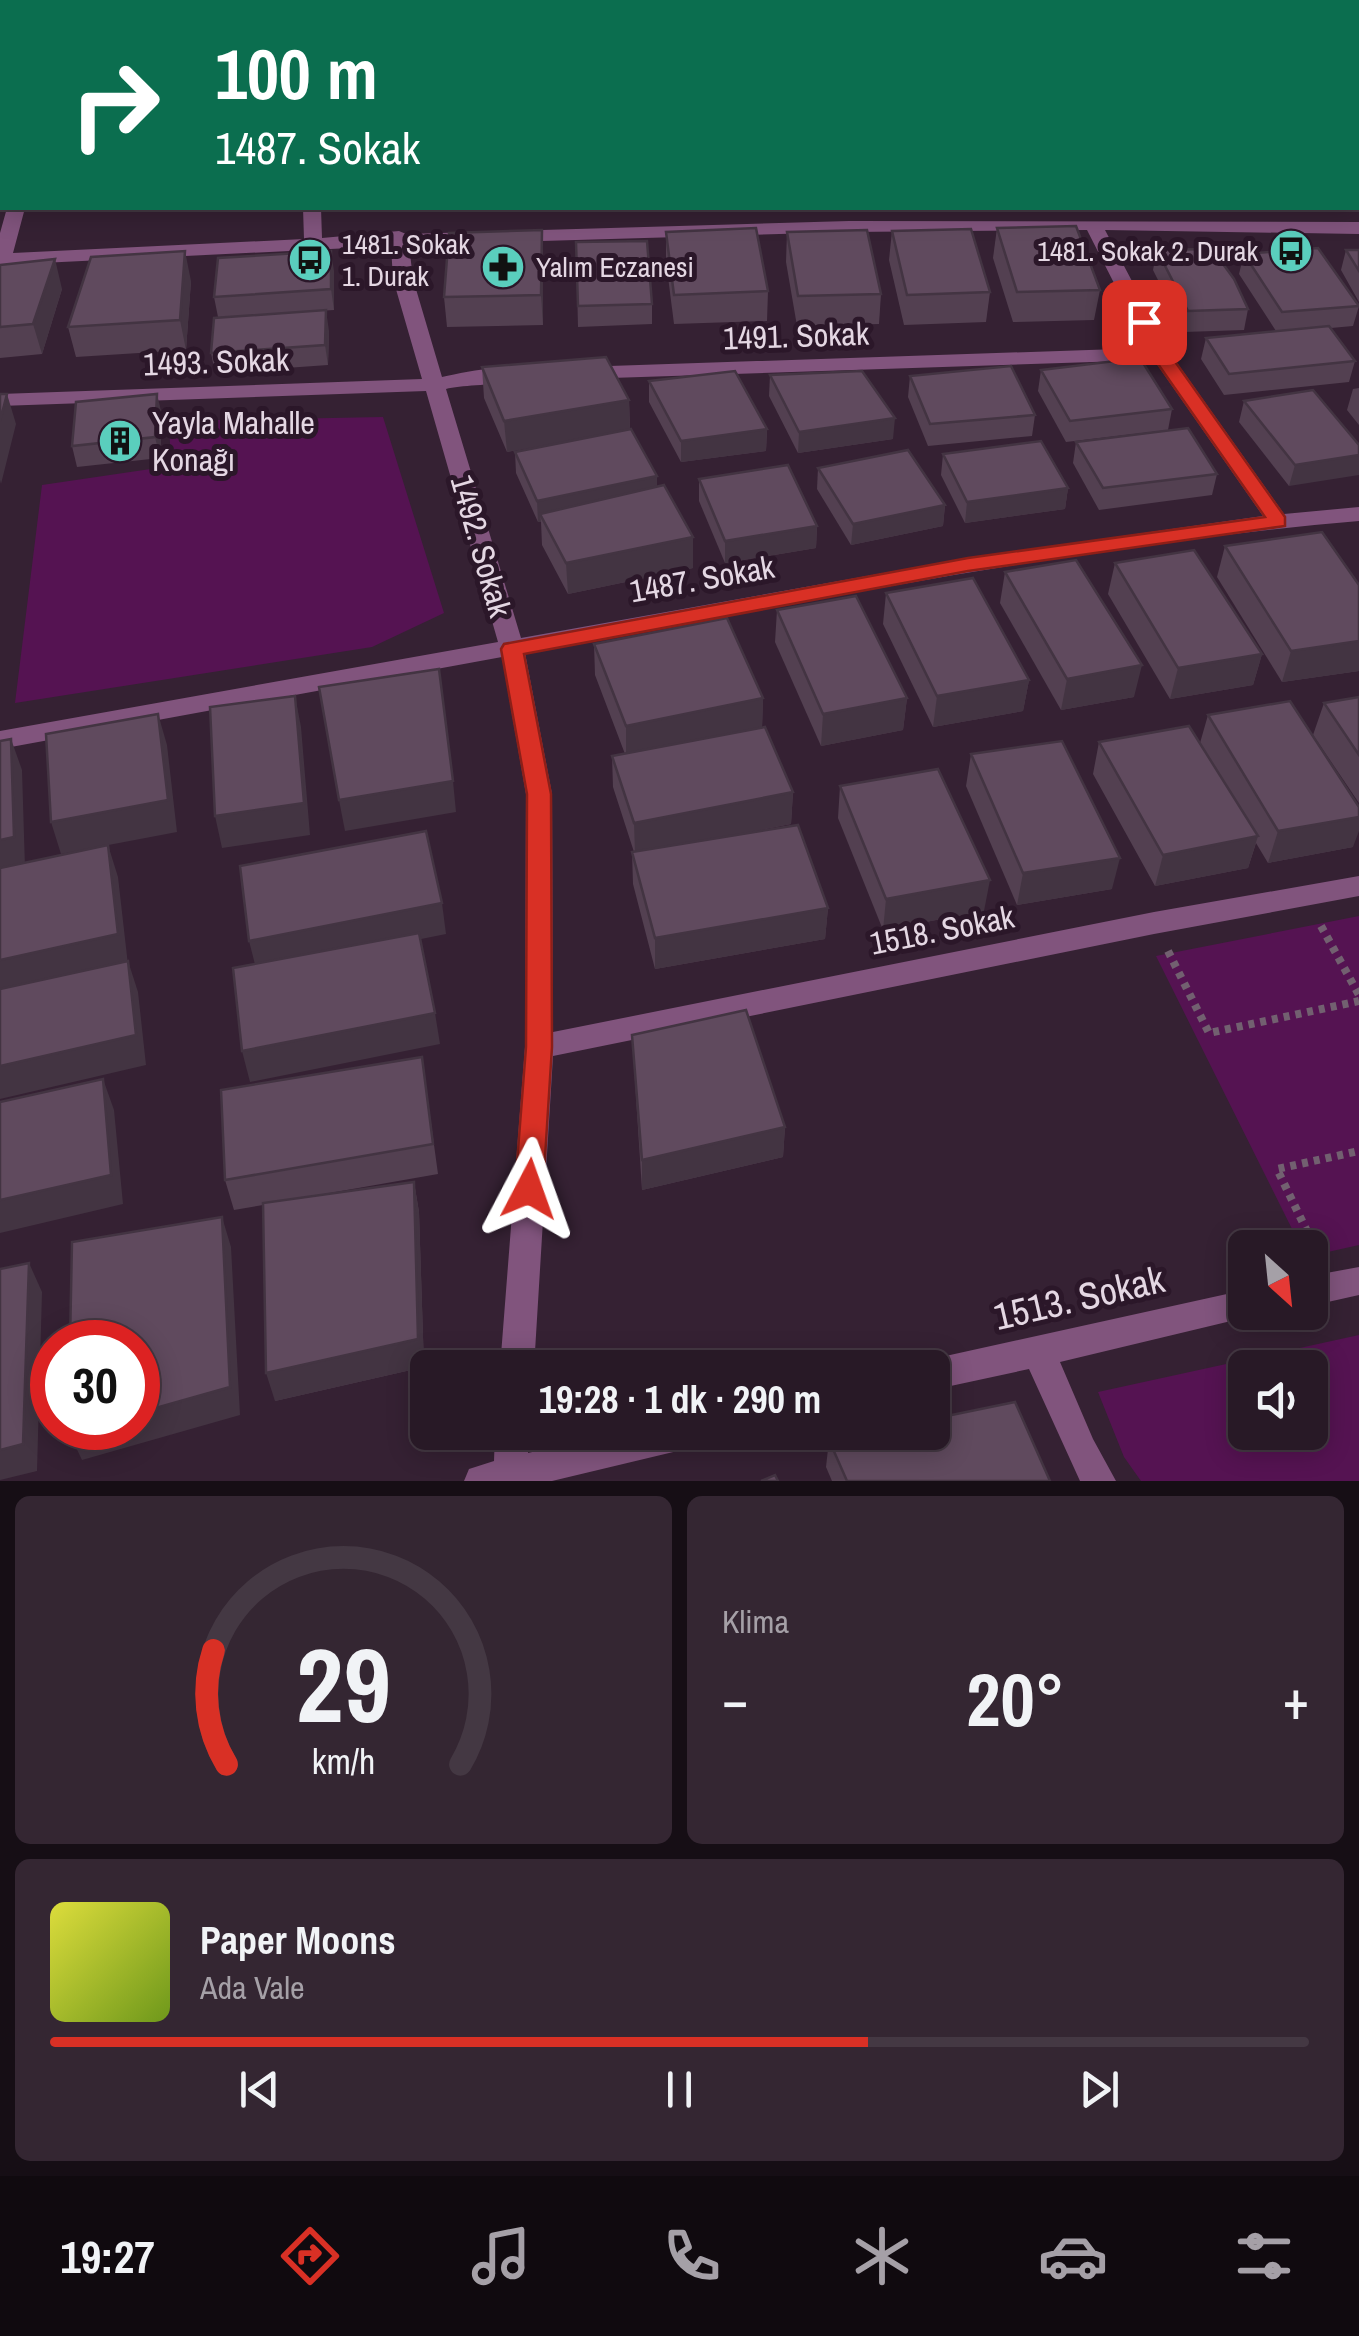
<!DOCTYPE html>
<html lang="tr">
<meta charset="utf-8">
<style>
:root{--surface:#281926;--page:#342632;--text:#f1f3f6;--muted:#a5a0a7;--line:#443843;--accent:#d93025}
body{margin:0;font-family:"Archivo Narrow",sans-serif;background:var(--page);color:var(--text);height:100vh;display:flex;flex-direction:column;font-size:38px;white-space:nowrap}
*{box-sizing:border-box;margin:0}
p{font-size:32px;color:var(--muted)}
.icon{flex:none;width:55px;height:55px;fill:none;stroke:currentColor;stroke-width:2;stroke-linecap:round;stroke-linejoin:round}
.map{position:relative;height:1481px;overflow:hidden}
.side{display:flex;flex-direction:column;gap:15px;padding:15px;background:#160e15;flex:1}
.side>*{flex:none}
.hud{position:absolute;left:0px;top:0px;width:1360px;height:210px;box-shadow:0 5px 25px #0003,0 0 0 2px var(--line);background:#0b6e4f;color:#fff;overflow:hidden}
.needle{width:65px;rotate:153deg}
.tools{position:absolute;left:1228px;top:1230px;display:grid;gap:20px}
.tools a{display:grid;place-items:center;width:100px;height:100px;border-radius:15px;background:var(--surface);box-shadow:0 5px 25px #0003,0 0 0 2px var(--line);font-size:50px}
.speed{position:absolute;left:30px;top:1320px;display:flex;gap:20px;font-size:50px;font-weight:700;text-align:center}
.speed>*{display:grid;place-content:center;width:130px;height:130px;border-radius:50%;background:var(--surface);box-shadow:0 5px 25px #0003,0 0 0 2px var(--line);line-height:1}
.speed .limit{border:15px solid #d22;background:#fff;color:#111}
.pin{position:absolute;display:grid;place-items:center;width:85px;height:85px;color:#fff;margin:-42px;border-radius:20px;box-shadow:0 5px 15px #0006}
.me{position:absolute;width:110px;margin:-55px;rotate:4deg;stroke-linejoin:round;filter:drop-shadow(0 0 8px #0008)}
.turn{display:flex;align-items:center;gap:35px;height:210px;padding:0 50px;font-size:45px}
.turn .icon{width:130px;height:130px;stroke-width:2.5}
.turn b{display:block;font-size:70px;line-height:85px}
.big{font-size:75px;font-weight:700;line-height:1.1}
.side .card{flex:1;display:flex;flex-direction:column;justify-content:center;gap:15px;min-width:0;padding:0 35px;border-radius:15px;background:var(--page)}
.side .dial{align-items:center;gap:0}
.dial svg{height:260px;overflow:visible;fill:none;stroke:var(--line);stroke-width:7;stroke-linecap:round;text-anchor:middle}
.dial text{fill:var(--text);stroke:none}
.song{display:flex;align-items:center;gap:30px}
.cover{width:120px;height:120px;border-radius:15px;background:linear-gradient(135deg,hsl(60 70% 55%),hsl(80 70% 35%))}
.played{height:10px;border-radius:5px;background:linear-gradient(90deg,var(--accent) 65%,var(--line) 65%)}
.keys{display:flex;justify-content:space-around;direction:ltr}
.heat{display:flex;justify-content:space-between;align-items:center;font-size:55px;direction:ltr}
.side .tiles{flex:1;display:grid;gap:15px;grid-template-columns:1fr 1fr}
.card:last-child{grid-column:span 2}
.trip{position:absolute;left:410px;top:1350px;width:540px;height:100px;border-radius:15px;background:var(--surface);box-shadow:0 5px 25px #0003,0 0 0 2px var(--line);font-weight:700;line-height:100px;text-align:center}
.tab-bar{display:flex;height:160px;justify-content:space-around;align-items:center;background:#100a0f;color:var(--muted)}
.tab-bar .icon{width:70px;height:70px}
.tab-bar .selected{color:var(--accent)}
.tab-bar b{font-size:45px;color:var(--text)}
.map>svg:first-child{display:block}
.green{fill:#551352;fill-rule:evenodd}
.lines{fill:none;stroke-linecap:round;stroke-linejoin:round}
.path{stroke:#726070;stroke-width:8;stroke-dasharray:6 6;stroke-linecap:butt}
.minor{fill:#81547d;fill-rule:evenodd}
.wall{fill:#534051}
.shaded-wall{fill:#433442}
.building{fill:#604a5e;stroke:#433442;stroke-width:2.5}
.route{fill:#d93025;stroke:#8d1f18;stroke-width:2.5}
.labels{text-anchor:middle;stroke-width:10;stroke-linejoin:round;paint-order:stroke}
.far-poi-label{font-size:28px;fill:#e4d7e3;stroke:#2b1729;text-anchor:start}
.street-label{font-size:32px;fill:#e4d7e3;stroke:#2b1729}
.poi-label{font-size:32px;fill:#e4d7e3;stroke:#2b1729;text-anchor:start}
.near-street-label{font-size:38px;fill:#e4d7e3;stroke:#2b1729}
</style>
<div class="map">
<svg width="1359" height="1481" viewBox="0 0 1359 1481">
<rect width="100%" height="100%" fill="#352133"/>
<g class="green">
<path d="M383 417 444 613 372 647 15 703 42 485 171 466 169 421Z"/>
<path d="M1359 916V1245L1310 1256V1248L1301 1247 1156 956Z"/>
<path d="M1359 1335V1481H1141L1124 1457 1098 1392ZM1245 1368H1310V1432H1245Z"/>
</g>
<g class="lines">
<g class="path">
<path d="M1321 926 1359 995"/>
<path d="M1168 951 1209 1033 1359 1001"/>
<path d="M1318 1254 1277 1169 1359 1151"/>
</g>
<g class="minor">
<path d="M53 0H69V2H54Z"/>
<path d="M737 0H753V2H738Z"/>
<rect x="1358" y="11" width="1" height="10"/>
<path d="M7 208H25L13 253 304 239 303 208H321L322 238 399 231 406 234 849 221 1359 222V234L1105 230 1170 353 1284 514 1359 507V521C1079 545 801 603 525 653L552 794 553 1032 1154 912 1359 876V896L1154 934 553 1056 534 1368H500L525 1047 526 794 502 657 0 749V731L498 642 426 391 0 406V394L422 379 393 279 391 246 0 265V233ZM1087 230 1147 348 580 367 570 373 580 379 1154 360 1263 516 968 558 521 638 446 389C465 384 513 386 525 376 507 361 465 372 442 377L413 279 409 245 849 232Z"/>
<path d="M1359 1267V1295L1310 1306V1276Z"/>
<path d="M1245 1290V1312H1258L1256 1315 1060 1362 1093 1439 1116 1481H1080L1029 1369 932 1390V1368H919L932 1359Z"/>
<path d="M495 1432H529L528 1453 618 1432H707L702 1444 690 1448 552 1481H464L469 1469 494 1461Z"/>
</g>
</g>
<g class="wall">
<path d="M117 0H206L153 2H118Z"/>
<path d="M230 0H323L276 2H230Z"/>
<path d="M769 0H867V1Z"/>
<rect x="916" y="0" width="101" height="2"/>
<path d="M1035 0H1117L1116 2H1036Z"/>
<path d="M1132 0H1209V2Z"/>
<rect x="0" y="31" width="2" height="47"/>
<rect x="0" y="85" width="2" height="72"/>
<rect x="1358" y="101" width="1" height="87"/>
<path d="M55 208H136L56 212Z"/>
<path d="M997 228 1100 290 1094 320 1013 322 993 258Z"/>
<path d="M542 230 543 260V325L447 327 444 297Z"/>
<path d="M892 231 990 292 986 322 904 325 889 260Z"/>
<path d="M666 232 768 291 767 321 674 324 666 261Z"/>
<path d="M787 232 881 294 879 324 797 326 786 262Z"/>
<path d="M576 242 652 304V324L578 327Z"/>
<path d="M1157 250 1248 309 1244 330 1184 332 1153 270Z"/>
<path d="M1346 250H1359V302L1341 270Z"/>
<path d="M1244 254 1359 306 1353 326 1331 328 1355 361 1349 382 1224 395 1201 359 1206 338 1276 331 1239 274Z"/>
<path d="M0 265 62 289 42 354 0 358Z"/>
<path d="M334 271V310L269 314 329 331 328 365 215 373 211 353 218 317 214 297Z"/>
<path d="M191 281 186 350 76 357 68 327Z"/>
<path d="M482 367 629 400 630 429 693 568 568 594 542 545 541 522H538L516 473 515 452 568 441 507 452 484 398Z"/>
<path d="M1041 370 1172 409 1168 430 1066 442 1038 391Z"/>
<path d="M770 375 893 439 798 453 769 396Z"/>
<path d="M910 376 1035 415 1032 436 928 446 908 397Z"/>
<path d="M649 381 767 429 766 451 681 462 649 402Z"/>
<path d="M1359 388V425L1347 410 1353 389Z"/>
<path d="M1244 401 1359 445 1289 486 1239 422Z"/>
<path d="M162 415 160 458 77 467 72 446Z"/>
<path d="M1076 442 1217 474 1212 495 1099 510 1073 463Z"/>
<path d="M943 454 1068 488 1065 509 965 523 941 475Z"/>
<path d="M818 468 945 505 943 526 851 545 817 489Z"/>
<path d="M699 479 817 526 816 548 725 563 699 501Z"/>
<path d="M1225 546 1359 585V671L1282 682 1217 577Z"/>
<path d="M1115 563 1262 654 1253 685 1170 699 1108 594Z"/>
<path d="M1005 572 1134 697 1061 710 1000 603Z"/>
<path d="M886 593 1029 680 1023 711 933 727 883 624Z"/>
<path d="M777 610 907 698 903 730 821 746 775 642Z"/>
<path d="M594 644 763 698 762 727 793 792 791 824 720 838 828 908 825 939 655 969 633 884 632 852H634L613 787 612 756 625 754 595 675Z"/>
<path d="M1359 697V803L1313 735 1324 703Z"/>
<path d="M1208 715 1353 847 1268 863 1256 843 1248 868 1155 886 1093 774 1099 742 1200 743Z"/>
<path d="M971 754 1112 889 1017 905 966 786Z"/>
<path d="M840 786 984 911 883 930 838 818Z"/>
<path d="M632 1035 785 1127 783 1157 642 1190Z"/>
<path d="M422 1057 438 1174 307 1197 414 1182 419 1212 424 1367 275 1401 263 1205 234 1210 225 1180Z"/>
<path d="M829 1440 1050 1481H832L826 1467Z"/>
</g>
<g class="shaded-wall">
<path d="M0 0H38V2H2V11H0Z"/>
<path d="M2 110V145L0 135V120Z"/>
<path d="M542 230 543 260V325L541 295Z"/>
<path d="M185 251 191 281 186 350 180 320Z"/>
<path d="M331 251 334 271V310L331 289Z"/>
<path d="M55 259 62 289 42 354 33 324Z"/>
<path d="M326 310 329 331 328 365 325 345Z"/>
<path d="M7 394 16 424 1 484 0 480V421Z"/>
<path d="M157 394 162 415 160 458 155 437Z"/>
<path d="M629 400 630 430 507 452 504 421Z"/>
<path d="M895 418 893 439 798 453 799 432Z"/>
<path d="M767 429 766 451 681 462V441Z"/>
<path d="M1359 455V475L1289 486 1295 465Z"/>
<path d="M657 476V498L540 514 541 522H538L537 501Z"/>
<path d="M1068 488 1065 509 965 523 967 502Z"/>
<path d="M945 505 943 526 851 545 853 524Z"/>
<path d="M817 526 816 548 725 563V541Z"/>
<path d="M693 537V568L568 594 566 563Z"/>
<path d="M1359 641V671L1282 682 1291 651Z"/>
<path d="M1262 654 1253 685 1170 699 1178 668Z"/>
<path d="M1142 665 1134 697 1061 710 1067 679Z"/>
<path d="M1029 680 1023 711 933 727 937 696Z"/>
<path d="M295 696 301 727 310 835 222 848 215 816Z"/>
<path d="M763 698 762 730 626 757V726Z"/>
<path d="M907 698 903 730 821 746 823 714Z"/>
<path d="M158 714 167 745 177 832 61 854 51 822Z"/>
<path d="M11 739 22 770 25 868 0 873V840Z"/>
<path d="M453 781 456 812 345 831 339 800Z"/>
<path d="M793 792 791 824 635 854 634 823Z"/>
<path d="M1359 817V831L1353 847 1268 863 1278 831Z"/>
<path d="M1258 836 1248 868 1155 886 1163 855Z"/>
<path d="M108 845 118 877 128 965 0 993V960Z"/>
<path d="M1120 858 1112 889 1017 905 1023 873Z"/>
<path d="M990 880 984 911 883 930 886 899Z"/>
<path d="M442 903 446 934 257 972 249 941Z"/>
<path d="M828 908 825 939 655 969V938Z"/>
<path d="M128 961 138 992 146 1065 0 1099V1066Z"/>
<path d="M435 1013 440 1044 250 1082 242 1051Z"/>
<path d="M103 1079 114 1110 123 1204 0 1233V1200Z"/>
<path d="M785 1127 783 1157 642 1190V1160Z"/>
<path d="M414 1182 419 1212 424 1367 275 1401 266 1373Z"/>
<path d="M222 1217 231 1247 240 1415 82 1460 69 1433 87 1428H138V1413Z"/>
<path d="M29 1263 42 1292 37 1471 0 1480V1450Z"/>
</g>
<g class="building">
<rect x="1358" y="28" width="1" height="23"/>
<rect x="0" y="31" width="2" height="27"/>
<path d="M0 85H2V110L0 120Z"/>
<rect x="1358" y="101" width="1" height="23"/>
<rect x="1358" y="138" width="1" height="31"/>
<path d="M1076 226 1100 290 1017 292 997 228Z"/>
<path d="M756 228 768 291 674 295 666 232Z"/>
<path d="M971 229 990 292 907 295 892 231Z"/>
<path d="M542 230 541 295 444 297 449 233Z"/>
<path d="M867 230 881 294 798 296 787 232Z"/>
<path d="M647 241 652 304 578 306 576 242Z"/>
<path d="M1318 248 1359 306 1282 312 1244 254Z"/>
<path d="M1212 249 1234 279 1248 309 1188 311 1157 250Z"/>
<path d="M1346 250H1359V271Z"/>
<path d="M185 251 180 320 68 327 91 257Z"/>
<path d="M331 251V289L214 297 218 258Z"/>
<path d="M55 259 33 324 0 327V265Z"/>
<path d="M326 310 325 345 211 353 214 318Z"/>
<path d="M1329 326 1355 361 1229 374 1206 338Z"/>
<path d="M606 357 629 400 504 421 482 367Z"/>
<path d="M1140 358 1172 409 1070 421 1041 370Z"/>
<path d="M1011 366 1035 415 930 424 910 376Z"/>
<path d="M735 371 767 429 681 441 649 381Z"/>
<path d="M862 371 895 418 799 432 770 375Z"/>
<path d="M1313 390 1359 445V455L1295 465 1244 401Z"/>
<path d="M0 394H7L0 421Z"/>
<path d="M157 394 155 437 72 446 76 402Z"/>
<path d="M1188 428 1217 474 1103 488 1076 442Z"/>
<path d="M631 429 657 476 537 501 515 452Z"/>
<path d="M1041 441 1068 488 967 502 943 454Z"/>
<path d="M908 450 945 505 853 524 818 468Z"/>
<path d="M788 465 817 526 725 541 699 479Z"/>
<path d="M664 485 693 537 566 563 540 514Z"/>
<path d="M1322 532 1359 585V641L1291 651 1225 546Z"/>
<path d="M1194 550 1262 654 1178 668 1115 563Z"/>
<path d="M1076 560 1142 665 1067 679 1005 572Z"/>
<path d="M973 578 1029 680 937 696 886 593Z"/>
<path d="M856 596 907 698 823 714 777 610Z"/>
<path d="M727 618 763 698 626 726 594 644Z"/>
<path d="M439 669 453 781 339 800 319 687Z"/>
<path d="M295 696 304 803 215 816 210 707Z"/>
<path d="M1359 697V755L1324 703Z"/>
<path d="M1290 701 1359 807V817L1278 831 1208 715Z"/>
<path d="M158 714 168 800 51 822 46 734Z"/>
<path d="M1189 726 1258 836 1163 855 1099 742Z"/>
<path d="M765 727 793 792 634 823 612 756Z"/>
<path d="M11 739 14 837 0 840V741Z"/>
<path d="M1062 741 1120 858 1023 873 971 754Z"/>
<path d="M938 769 990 880 886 899 840 786Z"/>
<path d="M798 825 828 908 655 938 632 852Z"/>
<path d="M426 831 442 903 249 941 240 866Z"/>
<path d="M108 845 118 934 0 960V868Z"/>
<path d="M419 933 435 1013 242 1051 233 968Z"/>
<path d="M128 961 136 1035 0 1066V989Z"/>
<path d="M746 1010 785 1127 642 1160 632 1035Z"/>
<path d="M422 1057 433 1144 225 1180 221 1090Z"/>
<path d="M103 1079 111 1175 0 1200V1102Z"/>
<path d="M414 1182 418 1339 266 1373 263 1203Z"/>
<path d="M222 1217 230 1387 138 1413V1342H70L72 1242Z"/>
<path d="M29 1263 23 1444 0 1450V1269Z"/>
<path d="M1015 1402 1050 1481H847L829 1440 865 1432H932V1419Z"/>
<path d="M69 1428H87L69 1433Z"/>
<path d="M775 1475 778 1481H761Z"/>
</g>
<path class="route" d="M1144 316 1150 318 1169 353 1285 517V526L968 571 524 654 551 794 552 1047 543 1189 539 1198 529 1201 519 1198 515 1189 526 1047 527 794 501 649 504 644 968 558 1265 517 1151 354 1135 322Z"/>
<defs>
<g id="bus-disc" transform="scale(2.25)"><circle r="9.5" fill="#5acebd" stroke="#2b1729"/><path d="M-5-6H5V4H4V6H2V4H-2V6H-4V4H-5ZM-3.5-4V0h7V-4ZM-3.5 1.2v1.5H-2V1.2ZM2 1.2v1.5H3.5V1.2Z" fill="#111"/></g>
<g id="pharmacy-disc" transform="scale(2.25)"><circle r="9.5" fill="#5acebd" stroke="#2b1729"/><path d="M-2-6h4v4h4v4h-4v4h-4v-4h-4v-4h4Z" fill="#111"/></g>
<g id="building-disc" transform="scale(2.25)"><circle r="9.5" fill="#5acebd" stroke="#2b1729"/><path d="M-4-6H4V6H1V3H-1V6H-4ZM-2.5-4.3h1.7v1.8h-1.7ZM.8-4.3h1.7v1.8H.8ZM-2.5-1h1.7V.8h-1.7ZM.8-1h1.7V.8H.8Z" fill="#111"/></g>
</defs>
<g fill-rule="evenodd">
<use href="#bus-disc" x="1291" y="251"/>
<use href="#bus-disc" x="310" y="260"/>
<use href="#pharmacy-disc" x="503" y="267"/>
<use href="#building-disc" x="120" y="441"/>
</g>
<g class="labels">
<g class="far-poi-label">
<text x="342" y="254">1481. Sokak<tspan x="342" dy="32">1. Durak</tspan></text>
<text x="1258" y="261" text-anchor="end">1481. Sokak 2. Durak</text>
<text x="536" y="277">Yalım Eczanesi</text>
</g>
<g class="street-label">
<text transform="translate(796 336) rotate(-2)" y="11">1491. Sokak</text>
<text transform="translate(216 362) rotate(-2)" y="11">1493. Sokak</text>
<text transform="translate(481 546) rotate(74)" y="11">1492. Sokak</text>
<text transform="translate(702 579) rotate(-10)" y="11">1487. Sokak</text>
<text transform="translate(942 930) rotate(-11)" y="11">1518. Sokak</text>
</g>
<g class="poi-label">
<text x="152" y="434">Yayla Mahalle<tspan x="152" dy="37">Konağı</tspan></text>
</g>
<g class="near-street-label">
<text transform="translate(1079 1298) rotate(-13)" y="13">1513. Sokak</text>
</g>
</g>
</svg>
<div class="tools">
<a><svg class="needle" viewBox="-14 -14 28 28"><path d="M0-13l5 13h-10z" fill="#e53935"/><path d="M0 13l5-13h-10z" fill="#a5a0a7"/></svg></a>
<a><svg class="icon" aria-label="sound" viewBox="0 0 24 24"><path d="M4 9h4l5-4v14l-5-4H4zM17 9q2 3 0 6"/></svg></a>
</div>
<div class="speed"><div class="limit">30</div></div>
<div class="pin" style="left:1144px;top:322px;background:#d93025"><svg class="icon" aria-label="arrive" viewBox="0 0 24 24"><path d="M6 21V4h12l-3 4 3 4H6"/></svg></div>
<svg class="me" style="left:529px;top:1189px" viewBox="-20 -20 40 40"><path d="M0-17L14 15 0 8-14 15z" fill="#d93025" stroke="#fff" stroke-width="4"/></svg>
<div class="trip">19:28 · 1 dk · 290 m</div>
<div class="hud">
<div class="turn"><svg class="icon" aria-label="right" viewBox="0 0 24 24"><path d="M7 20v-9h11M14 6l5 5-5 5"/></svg><div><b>100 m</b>1487. Sokak</div></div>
</div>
</div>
<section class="side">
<div class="tiles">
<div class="card dial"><svg viewBox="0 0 100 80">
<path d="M14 69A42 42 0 1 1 86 69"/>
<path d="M14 69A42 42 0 0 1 10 34" stroke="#d93025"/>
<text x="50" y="56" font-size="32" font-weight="700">29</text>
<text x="50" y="72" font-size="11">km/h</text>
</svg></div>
<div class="card"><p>Klima</p>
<div class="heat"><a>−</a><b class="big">20°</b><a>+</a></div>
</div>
<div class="card">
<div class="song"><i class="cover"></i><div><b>Paper Moons</b><p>Ada Vale</p></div></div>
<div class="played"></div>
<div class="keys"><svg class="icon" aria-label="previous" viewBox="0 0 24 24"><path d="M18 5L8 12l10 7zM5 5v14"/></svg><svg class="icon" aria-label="pause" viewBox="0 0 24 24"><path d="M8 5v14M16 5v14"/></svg><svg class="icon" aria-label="next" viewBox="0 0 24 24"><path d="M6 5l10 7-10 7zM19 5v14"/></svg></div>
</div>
</div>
</section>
<nav class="tab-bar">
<b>19:27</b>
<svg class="icon selected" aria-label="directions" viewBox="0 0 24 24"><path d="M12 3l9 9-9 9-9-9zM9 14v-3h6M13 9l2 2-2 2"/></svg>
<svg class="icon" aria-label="music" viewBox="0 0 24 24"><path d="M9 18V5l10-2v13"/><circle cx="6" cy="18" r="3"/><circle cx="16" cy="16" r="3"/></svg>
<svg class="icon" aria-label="phone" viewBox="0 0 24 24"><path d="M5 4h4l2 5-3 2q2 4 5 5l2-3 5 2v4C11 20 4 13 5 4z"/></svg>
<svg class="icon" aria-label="climate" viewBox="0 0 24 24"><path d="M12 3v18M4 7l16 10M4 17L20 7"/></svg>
<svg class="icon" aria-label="car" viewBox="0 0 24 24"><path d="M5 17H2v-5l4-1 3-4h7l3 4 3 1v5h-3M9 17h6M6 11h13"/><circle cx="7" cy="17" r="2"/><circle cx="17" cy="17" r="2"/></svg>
<svg class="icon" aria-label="filters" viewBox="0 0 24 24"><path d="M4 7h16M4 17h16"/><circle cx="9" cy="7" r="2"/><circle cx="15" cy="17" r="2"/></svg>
</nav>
